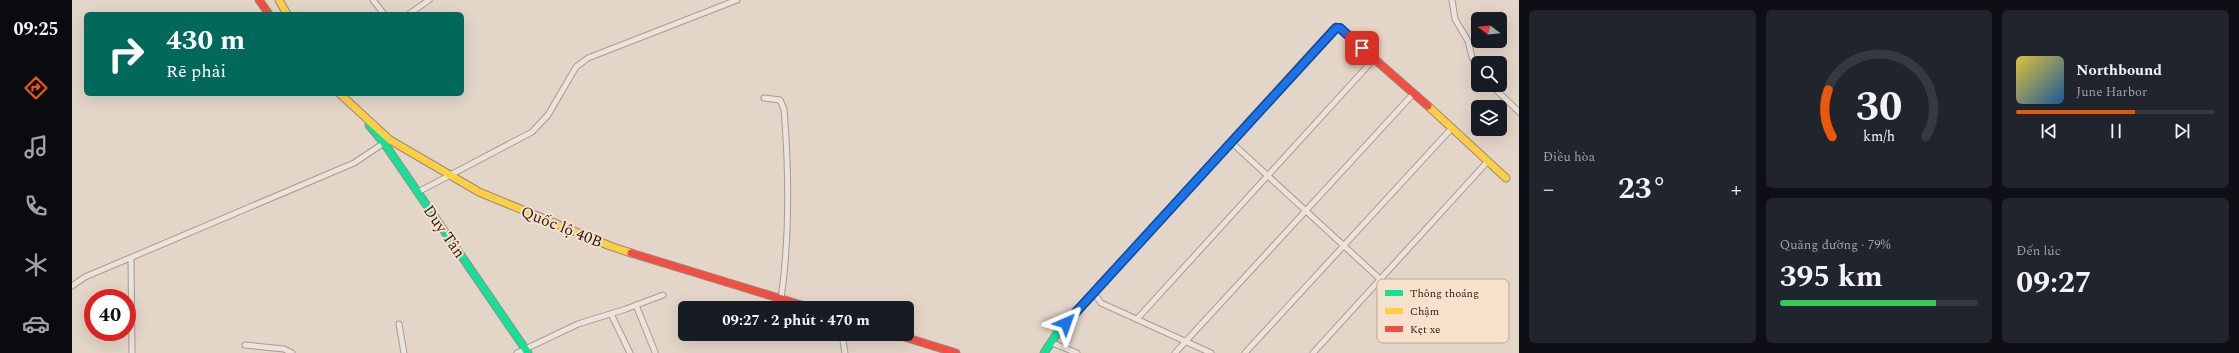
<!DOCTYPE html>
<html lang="vi">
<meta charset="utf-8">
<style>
:root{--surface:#171b24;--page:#20242c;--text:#f1f3f6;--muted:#9ea1a6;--line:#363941;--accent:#ea580c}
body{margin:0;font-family:Spectral,serif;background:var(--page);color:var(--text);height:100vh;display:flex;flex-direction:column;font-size:15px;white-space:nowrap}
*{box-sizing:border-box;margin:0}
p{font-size:13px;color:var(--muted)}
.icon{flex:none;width:22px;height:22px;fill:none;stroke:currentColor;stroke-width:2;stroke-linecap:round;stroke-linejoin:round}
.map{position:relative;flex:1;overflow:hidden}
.panel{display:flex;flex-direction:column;gap:10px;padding:10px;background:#0d0f14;width:720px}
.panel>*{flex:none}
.guide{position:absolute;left:12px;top:12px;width:380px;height:84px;border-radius:6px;box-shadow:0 4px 16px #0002;background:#00695c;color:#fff;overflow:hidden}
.needle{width:26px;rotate:286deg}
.fabs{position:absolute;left:1399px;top:12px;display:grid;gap:8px}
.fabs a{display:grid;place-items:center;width:36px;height:36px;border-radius:6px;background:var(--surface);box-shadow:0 4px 16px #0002;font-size:20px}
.speed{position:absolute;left:12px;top:289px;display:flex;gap:8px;font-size:20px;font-weight:700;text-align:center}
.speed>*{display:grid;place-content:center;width:52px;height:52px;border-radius:50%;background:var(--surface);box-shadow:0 4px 16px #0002;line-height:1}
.speed .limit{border:6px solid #d22;background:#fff;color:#111}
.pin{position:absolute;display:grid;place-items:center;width:34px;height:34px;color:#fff;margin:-17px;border-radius:8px;box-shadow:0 2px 6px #0006}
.me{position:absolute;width:44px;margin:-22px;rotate:43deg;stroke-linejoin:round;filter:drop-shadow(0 0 3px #0008)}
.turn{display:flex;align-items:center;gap:14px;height:84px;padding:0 16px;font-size:18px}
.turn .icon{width:52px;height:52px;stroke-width:2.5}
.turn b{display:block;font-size:28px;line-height:34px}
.big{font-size:30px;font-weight:700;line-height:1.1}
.panel .widget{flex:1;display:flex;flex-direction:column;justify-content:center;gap:6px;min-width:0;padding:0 14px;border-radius:6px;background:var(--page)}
.panel .dial{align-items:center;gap:0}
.dial svg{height:104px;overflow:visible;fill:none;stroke:var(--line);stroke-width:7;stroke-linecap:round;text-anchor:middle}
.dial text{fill:var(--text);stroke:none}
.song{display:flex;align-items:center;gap:12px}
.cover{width:48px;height:48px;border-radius:6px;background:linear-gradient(135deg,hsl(50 70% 55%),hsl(210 70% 35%))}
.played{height:4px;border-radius:2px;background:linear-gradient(90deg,var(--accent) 60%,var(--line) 60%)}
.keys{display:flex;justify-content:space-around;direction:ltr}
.heat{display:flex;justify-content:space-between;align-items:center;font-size:22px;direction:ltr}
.charge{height:6px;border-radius:3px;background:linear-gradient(90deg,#34c759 79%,var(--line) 0)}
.panel .tiles{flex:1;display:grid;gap:10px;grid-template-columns:repeat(3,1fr)}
.widget:first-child{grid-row:span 2}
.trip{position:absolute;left:606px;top:301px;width:236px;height:40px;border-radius:6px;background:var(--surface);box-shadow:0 4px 16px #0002;font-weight:700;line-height:40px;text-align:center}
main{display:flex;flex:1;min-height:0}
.dock{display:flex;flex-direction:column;width:72px;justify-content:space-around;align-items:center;background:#090b0e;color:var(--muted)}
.dock .icon{width:28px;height:28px}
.dock .current{color:var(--accent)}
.dock b{font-size:18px;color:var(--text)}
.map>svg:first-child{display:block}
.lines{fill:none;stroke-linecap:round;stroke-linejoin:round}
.street-casing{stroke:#a79b92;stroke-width:7}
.fast-casing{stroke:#978a82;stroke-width:9}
.slow-casing{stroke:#978a82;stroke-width:9}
.jam-casing{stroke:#978a82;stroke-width:9}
.street{stroke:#ebe2da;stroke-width:5}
.fast{stroke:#16e098;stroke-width:7}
.slow{stroke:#ffcf43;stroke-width:7}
.jam{stroke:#f24e42;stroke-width:7}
.route-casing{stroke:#114b97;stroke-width:10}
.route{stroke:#1a73e8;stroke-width:7}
.labels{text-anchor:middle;stroke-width:4;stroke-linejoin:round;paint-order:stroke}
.street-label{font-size:16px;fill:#35221b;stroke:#f6e1cd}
.key{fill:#f6e1cd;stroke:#bca898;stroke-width:1}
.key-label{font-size:11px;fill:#35221b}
</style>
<main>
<nav class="dock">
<b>09:25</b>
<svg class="icon current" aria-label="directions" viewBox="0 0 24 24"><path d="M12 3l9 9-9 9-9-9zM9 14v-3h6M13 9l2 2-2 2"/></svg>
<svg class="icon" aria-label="music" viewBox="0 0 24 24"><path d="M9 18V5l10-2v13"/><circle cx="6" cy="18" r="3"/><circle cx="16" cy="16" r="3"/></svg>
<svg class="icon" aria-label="phone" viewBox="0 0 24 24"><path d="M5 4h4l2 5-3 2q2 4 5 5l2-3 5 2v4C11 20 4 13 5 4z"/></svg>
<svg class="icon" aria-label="climate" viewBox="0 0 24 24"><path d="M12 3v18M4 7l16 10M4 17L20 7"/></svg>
<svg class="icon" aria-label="car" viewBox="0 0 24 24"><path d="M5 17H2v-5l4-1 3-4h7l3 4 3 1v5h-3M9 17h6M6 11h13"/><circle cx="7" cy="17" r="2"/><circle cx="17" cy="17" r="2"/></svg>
</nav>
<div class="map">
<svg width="1447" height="353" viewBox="0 0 1447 353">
<rect width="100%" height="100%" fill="#e3d5c8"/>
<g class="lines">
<g class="street-casing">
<g id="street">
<path d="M301 0 312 14"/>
<path d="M1380 0 1383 19 1396 41 1400 57 1406 68"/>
<path d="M337 14 357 0"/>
<path d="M1419 85 1447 112"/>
<path d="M692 98 708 100 712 109C717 171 718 236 709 299"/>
<path d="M1159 142 1308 279"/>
<path d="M346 192 460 132 476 115 504 67 516 58 665 0"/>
<path d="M59 258 60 353"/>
<path d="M0 286 13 277 282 163 312 143"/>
<path d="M1022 293 1029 303 1139 353"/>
<path d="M564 305 583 352"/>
<path d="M539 314 558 353"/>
<path d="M1065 319 1302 59"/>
<path d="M327 324 332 353"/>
<path d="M770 334 773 353"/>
<path d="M978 342 1005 353"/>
<path d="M173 345 212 349 220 353"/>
<path d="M445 353 506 324 554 309 591 295"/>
<path d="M1103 353 1342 93"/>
<path d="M1173 353 1379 129"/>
<path d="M1241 353 1416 161"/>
</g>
</g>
<g class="fast-casing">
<g id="fast">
<path d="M297 125 312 143 456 353"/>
<path d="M972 353 986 332 1251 41"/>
</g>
</g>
<g class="slow-casing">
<g id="slow">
<path d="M207 0 215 14"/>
<path d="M268 94 318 140 407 192 538 246 559 253"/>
<path d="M1356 106 1434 178"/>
</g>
</g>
<g class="jam-casing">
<g id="jam">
<path d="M187 0 197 14"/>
<path d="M1251 41 1264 27 1267 28 1356 106"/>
<path d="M559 253 739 308"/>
<path d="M823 334 884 353"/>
</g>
</g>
<use href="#street" class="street"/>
<use href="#fast" class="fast"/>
<use href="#slow" class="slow"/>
<use href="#jam" class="jam"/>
</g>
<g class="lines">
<g class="route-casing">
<path id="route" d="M994 323 1264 28H1268L1290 48"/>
</g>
<use href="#route" class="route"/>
</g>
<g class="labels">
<g class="street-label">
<text transform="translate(490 226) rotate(22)" y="6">Quốc lộ 40B</text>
<text transform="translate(373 231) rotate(55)" y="6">Duy Tân</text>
</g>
</g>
<rect x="1305" y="279" width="132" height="64" rx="6" class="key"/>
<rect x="1313" y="290" width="18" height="6" fill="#16e098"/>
<rect x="1313" y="308" width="18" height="6" fill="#ffcf43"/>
<rect x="1313" y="326" width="18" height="6" fill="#f24e42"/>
<g class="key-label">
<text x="1338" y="297">Thông thoáng</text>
<text x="1338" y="315">Chậm</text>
<text x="1338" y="333">Kẹt xe</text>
</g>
</svg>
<div class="fabs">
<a><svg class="needle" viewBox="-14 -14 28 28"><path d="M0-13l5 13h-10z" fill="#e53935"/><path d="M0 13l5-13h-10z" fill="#9ea1a6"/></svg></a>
<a><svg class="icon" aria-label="search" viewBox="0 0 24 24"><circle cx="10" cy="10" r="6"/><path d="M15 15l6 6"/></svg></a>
<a><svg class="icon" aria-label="layers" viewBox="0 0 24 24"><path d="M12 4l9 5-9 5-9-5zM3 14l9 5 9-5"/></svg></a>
</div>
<div class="speed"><div class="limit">40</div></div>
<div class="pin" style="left:1290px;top:48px;background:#d93025"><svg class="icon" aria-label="arrive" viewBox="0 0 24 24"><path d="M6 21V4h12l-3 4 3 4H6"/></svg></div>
<svg class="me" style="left:994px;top:323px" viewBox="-20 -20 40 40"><path d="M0-17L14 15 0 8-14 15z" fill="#1a73e8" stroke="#fff" stroke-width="4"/></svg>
<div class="trip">09:27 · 2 phút · 470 m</div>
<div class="guide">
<div class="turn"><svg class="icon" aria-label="right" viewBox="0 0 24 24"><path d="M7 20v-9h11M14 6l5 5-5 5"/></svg><div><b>430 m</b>Rẽ phải</div></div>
</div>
</div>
<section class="panel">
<div class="tiles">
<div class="widget"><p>Điều hòa</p>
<div class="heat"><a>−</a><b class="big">23°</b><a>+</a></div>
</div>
<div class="widget dial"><svg viewBox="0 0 100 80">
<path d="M14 69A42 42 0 1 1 86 69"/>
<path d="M14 69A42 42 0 0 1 11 33" stroke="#ea580c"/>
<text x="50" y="56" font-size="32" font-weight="700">30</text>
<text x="50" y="72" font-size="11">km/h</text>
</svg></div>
<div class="widget">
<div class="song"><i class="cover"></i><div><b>Northbound</b><p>June Harbor</p></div></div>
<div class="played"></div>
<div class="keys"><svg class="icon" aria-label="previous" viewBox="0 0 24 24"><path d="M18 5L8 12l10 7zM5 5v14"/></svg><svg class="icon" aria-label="pause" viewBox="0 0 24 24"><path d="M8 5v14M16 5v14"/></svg><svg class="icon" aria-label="next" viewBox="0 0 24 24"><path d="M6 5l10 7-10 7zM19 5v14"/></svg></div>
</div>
<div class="widget"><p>Quãng đường · 79%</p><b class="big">395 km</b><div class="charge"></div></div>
<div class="widget"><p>Đến lúc</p><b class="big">09:27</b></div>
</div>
</section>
</main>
